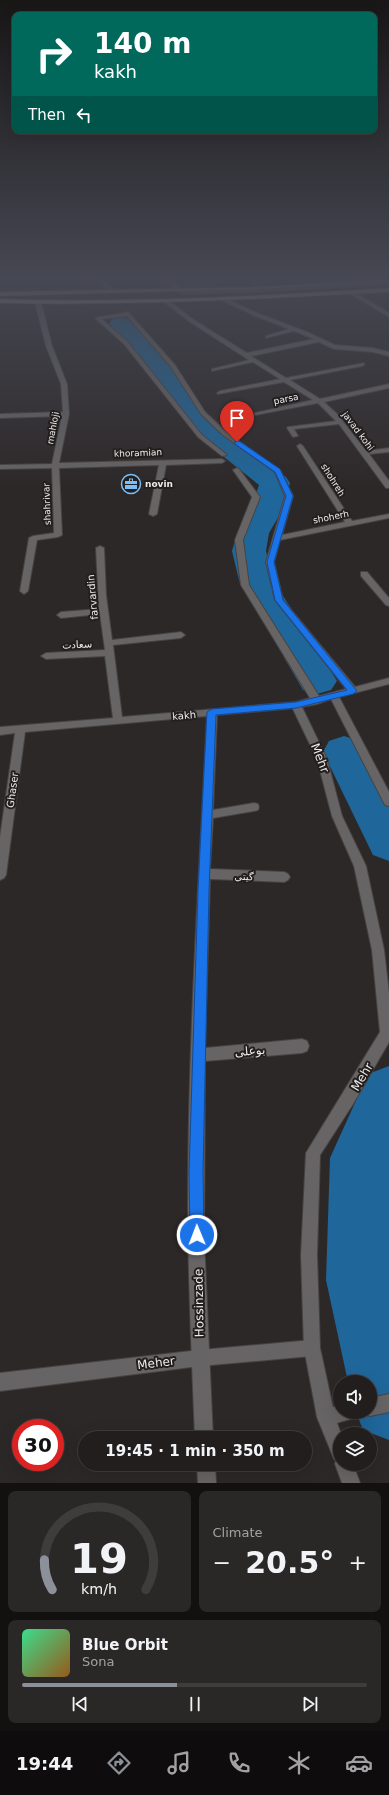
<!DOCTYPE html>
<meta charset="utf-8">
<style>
:root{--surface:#221e1e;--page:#2a2727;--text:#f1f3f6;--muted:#a2a2a4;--line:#3f3c3c;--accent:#8c9099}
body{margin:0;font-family:"DejaVu Sans",Cairo,sans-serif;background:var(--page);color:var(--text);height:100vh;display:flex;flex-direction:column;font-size:15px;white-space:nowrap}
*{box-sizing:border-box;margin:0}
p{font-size:13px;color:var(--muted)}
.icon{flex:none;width:22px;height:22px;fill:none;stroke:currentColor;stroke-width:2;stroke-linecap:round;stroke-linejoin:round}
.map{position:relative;height:1483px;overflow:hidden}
.details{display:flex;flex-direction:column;gap:8px;padding:8px;background:#131010;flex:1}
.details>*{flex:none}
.hud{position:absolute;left:12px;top:12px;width:365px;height:122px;border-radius:8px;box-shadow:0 4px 16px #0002,0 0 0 1px var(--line);background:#00695c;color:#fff;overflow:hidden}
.buttons{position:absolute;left:333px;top:1375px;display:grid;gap:8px}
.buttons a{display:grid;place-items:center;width:44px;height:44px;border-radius:50%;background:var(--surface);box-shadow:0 4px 16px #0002,0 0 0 1px var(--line);font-size:20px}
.speed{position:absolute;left:12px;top:1419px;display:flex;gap:8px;font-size:20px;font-weight:700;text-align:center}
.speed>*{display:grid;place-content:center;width:52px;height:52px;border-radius:50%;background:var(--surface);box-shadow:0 4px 16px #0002,0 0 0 1px var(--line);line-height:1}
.speed .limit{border:6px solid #d22;background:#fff;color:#111}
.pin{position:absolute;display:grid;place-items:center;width:34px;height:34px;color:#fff;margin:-41px -17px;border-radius:50% 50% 50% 0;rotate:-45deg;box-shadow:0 0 4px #0007}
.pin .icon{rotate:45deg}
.me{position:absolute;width:44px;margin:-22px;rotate:359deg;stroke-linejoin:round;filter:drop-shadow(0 0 3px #0008)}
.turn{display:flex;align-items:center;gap:14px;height:84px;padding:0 16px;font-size:18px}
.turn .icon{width:52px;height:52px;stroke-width:2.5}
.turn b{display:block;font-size:28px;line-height:34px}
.then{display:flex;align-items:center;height:38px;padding:0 16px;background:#0003;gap:8px;font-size:15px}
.big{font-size:30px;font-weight:600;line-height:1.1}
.details .widget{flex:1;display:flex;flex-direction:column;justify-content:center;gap:6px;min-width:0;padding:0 14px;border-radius:8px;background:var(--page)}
.details .dial{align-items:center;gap:0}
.dial svg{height:104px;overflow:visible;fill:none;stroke:var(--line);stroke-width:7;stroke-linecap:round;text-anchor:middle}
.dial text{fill:var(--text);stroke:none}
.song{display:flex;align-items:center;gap:12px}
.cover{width:48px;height:48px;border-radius:6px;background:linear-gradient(135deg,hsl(150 70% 55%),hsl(30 70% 35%))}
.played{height:4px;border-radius:2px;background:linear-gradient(90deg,var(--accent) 45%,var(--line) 45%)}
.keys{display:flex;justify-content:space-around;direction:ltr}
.heat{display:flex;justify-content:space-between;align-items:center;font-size:22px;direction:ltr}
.details .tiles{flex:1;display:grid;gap:8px;grid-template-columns:1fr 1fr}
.widget:last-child{grid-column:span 2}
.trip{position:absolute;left:78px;top:1431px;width:234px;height:40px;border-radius:20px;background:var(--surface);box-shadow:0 4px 16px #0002,0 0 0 1px var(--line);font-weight:600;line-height:40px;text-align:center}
.tabs{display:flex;height:64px;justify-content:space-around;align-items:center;background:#0e0c0c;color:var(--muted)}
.tabs .icon{width:28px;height:28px}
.tabs .on{color:var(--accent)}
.tabs b{font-size:18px;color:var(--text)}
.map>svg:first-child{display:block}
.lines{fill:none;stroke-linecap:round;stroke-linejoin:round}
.river{fill:#1f679b;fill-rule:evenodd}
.service-casing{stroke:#484343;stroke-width:2}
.pedestrian-casing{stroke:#484343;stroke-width:2}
.minor-casing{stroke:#484343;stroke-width:2}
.tertiary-casing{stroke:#484343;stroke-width:2}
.primary-casing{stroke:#484343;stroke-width:2}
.service{fill:#666464;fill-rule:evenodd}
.pedestrian{fill:#666464;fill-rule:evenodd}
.minor{fill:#666464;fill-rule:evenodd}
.tertiary{fill:#666464;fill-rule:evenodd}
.primary{fill:#a29d9d;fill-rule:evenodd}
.route{fill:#1a73e8;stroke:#114b97}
.labels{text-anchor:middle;stroke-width:4;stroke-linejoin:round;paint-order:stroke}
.far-street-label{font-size:9px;fill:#edeaea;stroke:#231f1f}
.far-poi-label{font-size:9px;font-weight:bold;fill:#edeaea;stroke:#231f1f;text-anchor:start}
.street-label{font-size:10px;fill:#edeaea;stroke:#231f1f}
.near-street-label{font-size:12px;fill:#edeaea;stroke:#231f1f}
</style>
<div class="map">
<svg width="389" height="1483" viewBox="0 0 389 1483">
<rect width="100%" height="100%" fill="#2d2828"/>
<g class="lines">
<g class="river">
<path d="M120 317 128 319 162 354 202 408 229 433 254 451 286 477 290 483 283 509 269 533 266 551 273 580 337 681 331 690 317 694 303 690 239 580 232 551 237 533 251 509 259 485 209 445 184 420 144 364 109 324 112 319Z"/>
<path d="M344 736 359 741 389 797V861L373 855 323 752 329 741Z"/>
<path d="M389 1066V1440L363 1430 356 1412H370V1382H348L326 1280 330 1158 368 1074Z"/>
</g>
<g class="service-casing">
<path id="service" d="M389 282V284L259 292 184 294 169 290 172 288 184 290 259 288Z"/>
</g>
<g class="pedestrian-casing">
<path id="pedestrian" d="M296 702 301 705 327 759 342 816 366 866 384 950 389 993V1042L353 1104 320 1155 317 1255 320 1348 335 1417 341 1434H340V1464H353L360 1483H342L335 1464 336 1460 334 1459 317 1417 304 1348 301 1255 306 1153 380 1032 372 950 354 866 332 816 317 759 291 705Z"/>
</g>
<g class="minor-casing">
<g id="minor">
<path d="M95 280 104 281 115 290 110 291Z"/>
<path d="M164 280H170L185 290 180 291Z"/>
<path d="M250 280H255L259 289H255Z"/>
<path d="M326 280H331L336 285 332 286Z"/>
<path d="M350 292H354L389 313V317L350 294Z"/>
<path d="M221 298H225L257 313 307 332 335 345 373 348 389 352V356L373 352 334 349 319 342 251 356 286 378 364 363V365L362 366 290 380 320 399 389 384V388L324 402 337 414 366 451 389 448V452L369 454 389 481V488H386L339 424 294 429 298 436 293 437 287 428 288 427 336 421 318 403 255 415V413L313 400 284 382 218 394 217 393 220 391 280 379 253 362 212 371V369L249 360 190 322 164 302V300H168L194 320 247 353 314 339 294 331 266 338V336L289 329 253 315 221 300Z"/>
<path d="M38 300 41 302 52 346 67 384 69 414 59 463 222 459 225 461 222 463 166 465 157 514 153 516 149 514 159 465 59 468 62 535 58 537 37 540 28 591 24 594 20 591 29 538 33 536 54 533 52 468 0 469V465L52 464 62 416 0 418V414L63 412 61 384 46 346 35 302Z"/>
<path d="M128 312 175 365 205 412 227 433 280 470 293 496 282 535 345 522 297 446 300 444 303 446 352 521 389 514V518L280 540 274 562 283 600 355 687 389 678V684L339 697 389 792V806L385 805 331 699 317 704 296 708 217 715 213 810 254 803 258 804 259 807 258 810 254 811 213 818 210 869 284 872 288 874 290 877 288 880 284 882 210 879 205 1048 302 1039 307 1041 309 1046 307 1051 302 1053 205 1061 204 1238 213 1438H195C192 1361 188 1283 188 1206 188 1042 199 879 207 716L25 732 6 875 4 878 0 880V837L15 733 0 735V727L113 718 105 656 46 659 41 656 46 653 105 650 100 614 61 618 57 615 61 612 99 609 96 548 100 546 104 548 106 595 112 640 181 632 185 635 181 638 113 645 122 717 296 702 310 698 241 585 235 540 252 497 233 470 237 468 239 469 260 497 243 540 249 585 319 696 346 689 275 600 266 562 285 496 275 472 223 435 201 414 171 367 127 316 102 319 128 342 202 435 227 455 222 456 198 437 124 344 95 318Z"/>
<path d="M361 572H367L389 598V606L386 605 361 576Z"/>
<path d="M197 1464H215L216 1483H198Z"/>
</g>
</g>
<g class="tertiary-casing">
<g id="tertiary">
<path d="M312 1340 318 1342 320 1348 318 1354 312 1356 200 1366 0 1391V1373L200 1350Z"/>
<path d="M389 1394V1412L370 1416 364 1413 370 1412V1398Z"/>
<path d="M340 1405V1412H357L354 1418 326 1426 320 1423 317 1417 320 1411Z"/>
</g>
</g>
<g class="primary-casing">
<g id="primary">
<path d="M375 280H389V282L257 289 0 296V292L257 287Z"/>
<path d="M389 288V292C260 299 130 306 0 303V299C130 303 260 296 389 288Z"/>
</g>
</g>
<use href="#service" class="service"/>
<use href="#pedestrian" class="pedestrian"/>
<use href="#minor" class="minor"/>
<use href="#tertiary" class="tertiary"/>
<use href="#primary" class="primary"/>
</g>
<linearGradient id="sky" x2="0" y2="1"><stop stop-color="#191616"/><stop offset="0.57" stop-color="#464853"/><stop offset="1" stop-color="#464853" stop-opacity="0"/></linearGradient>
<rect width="389" height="488" fill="url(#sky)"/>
<path class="route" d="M235 441H239L280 469 293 496 274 562 283 600 357 691 353 694 296 708 216 715 209 890 203 1173 204 1235 202 1240 197 1242 192 1240 190 1235 189 1173 198 890 207 712 212 709 296 702 347 690 275 600 267 562 286 496 275 472 235 444Z"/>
<defs>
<g id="office-ring" transform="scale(1)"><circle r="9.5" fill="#231f1f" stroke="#7abff8" stroke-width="1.5"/><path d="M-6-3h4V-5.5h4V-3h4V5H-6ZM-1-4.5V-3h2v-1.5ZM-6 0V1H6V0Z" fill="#7abff8"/></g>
</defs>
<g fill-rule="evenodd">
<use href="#office-ring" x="131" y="484"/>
</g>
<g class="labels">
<g class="far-street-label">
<text transform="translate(286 399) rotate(-12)" y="3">parsa</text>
<text transform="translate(53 428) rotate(-80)" y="3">mahloji</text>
<text transform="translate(358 431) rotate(53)" y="3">javad kohi</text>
<text transform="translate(138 453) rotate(-2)" y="3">khoramian</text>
<text transform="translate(333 480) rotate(58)" y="3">shohreh</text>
<text transform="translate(47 504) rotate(-92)" y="3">shahrivar</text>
<text transform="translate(331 517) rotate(-11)" y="3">shoherh</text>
</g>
<g class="far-poi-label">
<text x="145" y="487">novin</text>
</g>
<g class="street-label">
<text transform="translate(92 597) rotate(-95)" y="4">farvardin</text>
<text transform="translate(77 644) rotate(-3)" y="4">سعادت</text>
<text transform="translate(184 715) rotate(-5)" y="4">kakh</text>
<text transform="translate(12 790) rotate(-82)" y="4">Ghaser</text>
<text transform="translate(244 876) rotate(2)" y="4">گیتی</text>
</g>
<g class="near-street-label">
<text transform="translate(320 758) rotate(69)" y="4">Mehr</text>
<text transform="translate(250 1051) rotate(-5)" y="4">بوعلی</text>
<text transform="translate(362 1077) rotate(-59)" y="4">Mehr</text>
<text transform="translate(199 1303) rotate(-91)" y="4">Hossinzade</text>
<text transform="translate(156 1363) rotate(-7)" y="4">Meher</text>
</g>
</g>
</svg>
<div class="buttons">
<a><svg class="icon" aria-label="sound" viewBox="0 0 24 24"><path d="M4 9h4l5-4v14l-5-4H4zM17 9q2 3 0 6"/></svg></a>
<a><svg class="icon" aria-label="layers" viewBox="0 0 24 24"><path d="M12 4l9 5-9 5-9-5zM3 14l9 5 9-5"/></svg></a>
</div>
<div class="speed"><div class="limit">30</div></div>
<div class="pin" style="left:237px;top:442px;background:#d93025"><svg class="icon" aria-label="arrive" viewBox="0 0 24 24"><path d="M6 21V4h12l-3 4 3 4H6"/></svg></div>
<svg class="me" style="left:197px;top:1235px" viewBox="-20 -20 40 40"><circle r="17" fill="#1a73e8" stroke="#fff" stroke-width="3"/><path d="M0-11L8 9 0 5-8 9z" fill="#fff"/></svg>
<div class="trip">19:45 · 1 min · 350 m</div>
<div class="hud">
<div class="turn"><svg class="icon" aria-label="right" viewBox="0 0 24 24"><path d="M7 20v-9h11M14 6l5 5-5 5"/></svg><div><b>140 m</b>kakh</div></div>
<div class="then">Then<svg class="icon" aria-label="left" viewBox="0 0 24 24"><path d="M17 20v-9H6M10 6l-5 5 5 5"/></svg></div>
</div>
</div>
<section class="details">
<div class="tiles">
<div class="widget dial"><svg viewBox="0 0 100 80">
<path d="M14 69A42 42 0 1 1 86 69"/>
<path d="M14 69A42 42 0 0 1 8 46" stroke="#8c9099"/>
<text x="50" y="56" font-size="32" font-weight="700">19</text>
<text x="50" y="72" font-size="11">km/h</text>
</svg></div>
<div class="widget"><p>Climate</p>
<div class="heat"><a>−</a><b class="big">20.5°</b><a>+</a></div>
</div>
<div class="widget">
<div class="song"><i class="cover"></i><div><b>Blue Orbit</b><p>Sona</p></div></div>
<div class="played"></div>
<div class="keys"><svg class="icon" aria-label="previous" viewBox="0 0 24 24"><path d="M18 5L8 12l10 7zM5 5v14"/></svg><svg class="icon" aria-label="pause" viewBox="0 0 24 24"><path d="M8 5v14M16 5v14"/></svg><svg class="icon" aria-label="next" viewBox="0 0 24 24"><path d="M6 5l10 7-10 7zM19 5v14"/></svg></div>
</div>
</div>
</section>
<nav class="tabs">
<b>19:44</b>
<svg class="icon on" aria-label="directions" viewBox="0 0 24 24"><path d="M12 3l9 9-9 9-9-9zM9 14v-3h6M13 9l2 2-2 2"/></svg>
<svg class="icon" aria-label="music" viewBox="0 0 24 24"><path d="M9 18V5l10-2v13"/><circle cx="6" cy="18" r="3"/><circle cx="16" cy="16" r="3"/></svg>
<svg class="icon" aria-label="phone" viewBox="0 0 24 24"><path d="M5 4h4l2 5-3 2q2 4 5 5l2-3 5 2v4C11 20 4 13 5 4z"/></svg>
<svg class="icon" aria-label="climate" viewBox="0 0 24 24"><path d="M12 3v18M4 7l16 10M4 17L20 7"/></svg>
<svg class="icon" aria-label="car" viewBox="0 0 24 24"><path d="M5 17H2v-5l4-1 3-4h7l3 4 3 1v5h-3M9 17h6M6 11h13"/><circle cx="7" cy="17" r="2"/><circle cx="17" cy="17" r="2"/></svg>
</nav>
